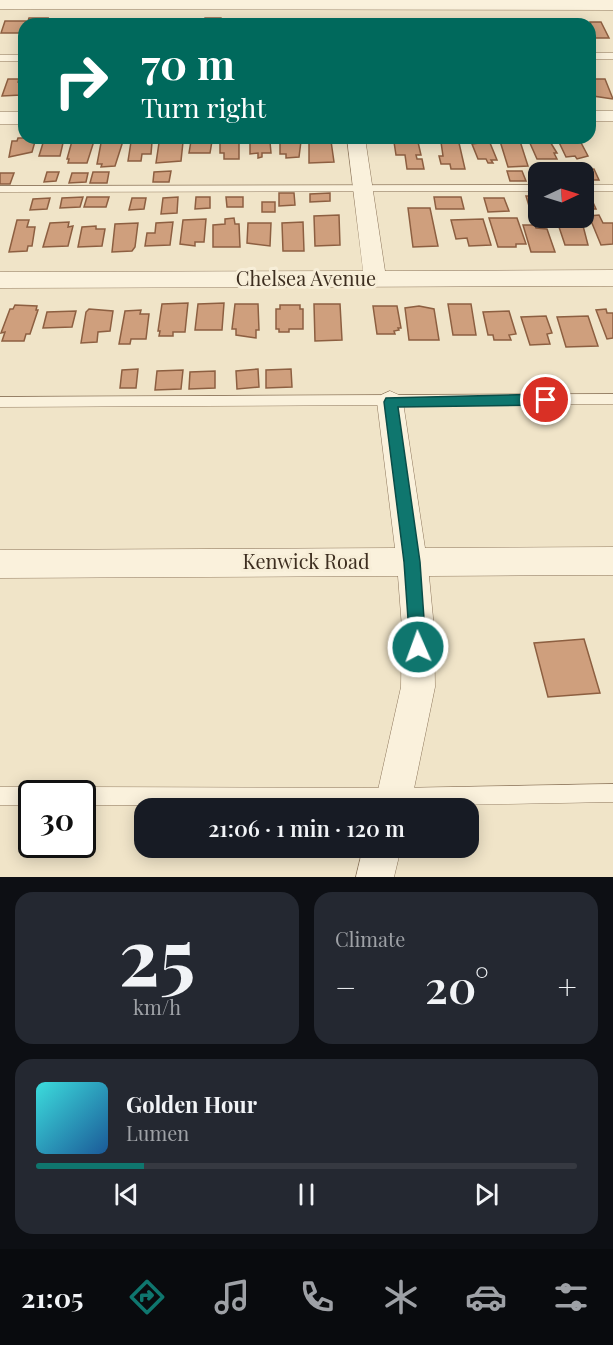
<!DOCTYPE html>
<meta charset="utf-8">
<style>
:root{--surface:#171b24;--page:#242831;--text:#f1f3f6;--muted:#9ea1a6;--line:#363941;--accent:#0f766e}
body{margin:0;font-family:"Playfair Display",serif;background:var(--page);color:var(--text);height:100vh;display:flex;flex-direction:column;font-size:22px;white-space:nowrap}
*{box-sizing:border-box;margin:0}
p{font-size:20px;color:var(--muted)}
.icon{flex:none;width:33px;height:33px;fill:none;stroke:currentColor;stroke-width:2;stroke-linecap:round;stroke-linejoin:round}
.map{position:relative;height:877px;overflow:hidden}
.details{display:flex;flex-direction:column;gap:15px;padding:15px;background:#0d0f14;flex:1}
.details>*{flex:none}
.guide{position:absolute;left:18px;top:18px;width:578px;height:126px;border-radius:18px;box-shadow:0 3px 15px #0003;background:#00695c;color:#fff;overflow:hidden}
.needle{width:39px;rotate:86deg}
.fabs{position:absolute;left:528px;top:162px;display:grid;gap:12px}
.fabs a{display:grid;place-items:center;width:66px;height:66px;border-radius:12px;background:var(--surface);box-shadow:0 3px 15px #0003;font-size:30px}
.speed{position:absolute;left:18px;top:780px;display:flex;gap:12px;font-size:30px;font-weight:700;text-align:center}
.speed>*{display:grid;place-content:center;width:78px;height:78px;border-radius:50%;background:var(--surface);box-shadow:0 3px 15px #0003;line-height:1}
.speed .limit{border:3px solid #111;border-radius:9px;background:#fff;color:#111}
.pin{position:absolute;display:grid;place-items:center;width:51px;height:51px;color:#fff;margin:-26px;border:3px solid #fff;border-radius:50%;box-shadow:0 2px 6px #0007}
.me{position:absolute;width:66px;margin:-33px;rotate:358deg;stroke-linejoin:round;filter:drop-shadow(0 0 4px #0008)}
.turn{display:flex;align-items:center;gap:21px;height:126px;padding:0 24px;font-size:27px}
.turn .icon{width:78px;height:78px;stroke-width:2.5}
.turn b{display:block;font-size:42px;line-height:51px}
.big{font-size:45px;font-weight:600;line-height:1.1}
.details .widget{flex:1;display:flex;flex-direction:column;justify-content:center;gap:9px;min-width:0;padding:0 21px;border-radius:18px;background:var(--page)}
.details .dial{align-items:center;gap:0}
.dial b{font-size:78px;line-height:1}
.song{display:flex;align-items:center;gap:18px}
.cover{width:72px;height:72px;border-radius:9px;background:linear-gradient(135deg,hsl(180 70% 55%),hsl(210 70% 35%))}
.played{height:6px;border-radius:3px;background:linear-gradient(90deg,var(--accent) 20%,var(--line) 20%)}
.keys{display:flex;justify-content:space-around;direction:ltr}
.heat{display:flex;justify-content:space-between;align-items:center;font-size:33px;direction:ltr}
.details .tiles{flex:1;display:grid;gap:15px;grid-template-columns:1fr 1fr}
.widget:last-child{grid-column:span 2}
.trip{position:absolute;left:134px;top:798px;width:345px;height:60px;border-radius:18px;background:var(--surface);box-shadow:0 3px 15px #0003;font-weight:600;line-height:60px;text-align:center}
.tabs{display:flex;height:96px;justify-content:space-around;align-items:center;background:#090b0e;color:var(--muted)}
.tabs .icon{width:42px;height:42px}
.tabs .selected{color:var(--accent)}
.tabs b{font-size:27px;color:var(--text)}
.map>svg:first-child{display:block}
.building{fill:#cf9f7d;stroke:#8d5f41;stroke-width:1.5}
.lines{fill:none;stroke-linecap:round;stroke-linejoin:round}
.lane-casing{stroke:#8d765c;stroke-width:1}
.street-casing{stroke:#8d765c;stroke-width:1}
.lane{fill:#faf1dc;fill-rule:evenodd}
.street{fill:#faf1dc;fill-rule:evenodd}
.route{fill:#0f766e;stroke:#0a4d48;stroke-width:1.5}
.labels{text-anchor:middle;stroke-width:6;stroke-linejoin:round;paint-order:stroke}
.street-label{font-size:20px;fill:#3d2e20;stroke:#f7eed8}
</style>
<div class="map">
<svg width="613" height="877" viewBox="0 0 613 877">
<rect width="100%" height="100%" fill="#f0e4c8"/>
<g class="building">
<path d="M29 18H48L46 24H27Z"/>
<path d="M205 18H221L222 24H203Z"/>
<path d="M155 19H169L170 24H152Z"/>
<path d="M5 21H26L21 33H1Z"/>
<path d="M590 22H601L609 38H591L590 28H592Z"/>
<path d="M8 79H19L18 82H24L21 95 2 96Z"/>
<path d="M590 79H605L613 99 593 96 590 89Z"/>
<path d="M18 138H36L32 152 9 157 12 141H17Z"/>
<path d="M519 138 528 166 508 167 500 141Z"/>
<path d="M557 138 579 139 588 156 577 159 575 156 566 157Z"/>
<path d="M259 140H268L270 142 271 153H262V157L258 158V153L250 154V143L260 142Z"/>
<path d="M444 140 459 143 465 169H451L450 164H441L439 156H443L441 142H445Z"/>
<path d="M549 140 557 153H554L557 159H537L529 141Z"/>
<path d="M72 141H94L87 163H68L69 159H67Z"/>
<path d="M123 141 115 166 101 167 102 164H97L101 143Z"/>
<path d="M191 141H212L210 153H189Z"/>
<path d="M289 141H301L299 157 286 158V154H280V143Z"/>
<path d="M331 141 334 162 309 163V142Z"/>
<path d="M479 141 490 143 497 160H491L493 163H488L486 159H478L472 144 480 143Z"/>
<path d="M131 142H152L151 154H142L141 161H128Z"/>
<path d="M183 142 181 161 156 163 159 143Z"/>
<path d="M239 142V159H224V153H220V143Z"/>
<path d="M394 142H418L421 155H416L417 159H422L424 169H407L405 155H396Z"/>
<path d="M43 143H63L60 156H39Z"/>
<path d="M594 169 599 180H587L581 170Z"/>
<path d="M171 171 169 182H153L154 172Z"/>
<path d="M507 171H522L526 181H510Z"/>
<path d="M47 172H59L56 181 44 182Z"/>
<path d="M93 172H109L107 183H90Z"/>
<path d="M0 173H14L10 184H0Z"/>
<path d="M72 173H88L86 182 69 183Z"/>
<path d="M279 193H294L295 205 279 206Z"/>
<path d="M330 193V201L310 202V194Z"/>
<path d="M526 196H538V206H529Z"/>
<path d="M83 197 80 207 60 208 62 198Z"/>
<path d="M87 197H109L106 207H84Z"/>
<path d="M178 197 177 213 161 214 163 198Z"/>
<path d="M196 197H210V208L195 209Z"/>
<path d="M226 197H243V207H227Z"/>
<path d="M434 197H461L464 209H436Z"/>
<path d="M50 198 47 209 30 210 33 199Z"/>
<path d="M132 198H146L144 209 129 210Z"/>
<path d="M484 198H504L509 211 488 212Z"/>
<path d="M591 198 596 209H585L584 199Z"/>
<rect x="262" y="202" width="13" height="10"/>
<path d="M408 208H430L438 246 413 247Z"/>
<path d="M339 215 340 245 315 246 314 216Z"/>
<path d="M599 215 603 223H613V244L601 245 589 216Z"/>
<path d="M234 218 235 224H239L240 247H213V225L225 224V219Z"/>
<path d="M489 218H517L526 244H516V247H498Z"/>
<path d="M556 218H581L588 245H565Z"/>
<path d="M206 219 204 242H195V246L180 244 183 220Z"/>
<path d="M483 219 491 245 469 246 467 238 456 239 451 220Z"/>
<path d="M17 220H29L27 227H35L32 246H28L27 251 9 252Z"/>
<path d="M69 222 68 227 73 226 68 246 43 247 50 223Z"/>
<path d="M173 222 170 245 145 246 147 233H155L156 223Z"/>
<path d="M303 222 304 251H283L282 223Z"/>
<path d="M138 223 135 247 132 251 112 252 115 224Z"/>
<path d="M248 223H271L270 246 247 243Z"/>
<path d="M523 225H535L536 228 547 229 555 252H531Z"/>
<path d="M96 226V229H105L102 246 78 247 82 227Z"/>
<path d="M188 303 185 332H173V336H159L160 331H158L162 304Z"/>
<path d="M224 303 222 330H195L198 304Z"/>
<path d="M235 304H258L259 330H256V338L236 335V329H232Z"/>
<path d="M314 304H340L342 340 315 341Z"/>
<path d="M448 304H471L476 335H453Z"/>
<path d="M15 305 37 306 36 310H38L30 334H26L24 341H2L5 332 1 333 10 309H13Z"/>
<path d="M280 305H300V309H303V329H289V332H279V329H276V309H280Z"/>
<path d="M373 306H397L401 328H398L399 330 394 331 395 334H377Z"/>
<path d="M419 306 434 309 439 340H409L405 308Z"/>
<path d="M89 309 113 311 110 331 98 332 97 342 81 343 86 312Z"/>
<path d="M606 309 607 313H613V338L607 339 596 310Z"/>
<path d="M141 310 140 314H149L146 339H131L130 344H119L125 311Z"/>
<path d="M76 311 72 327 43 328 47 312Z"/>
<path d="M509 311 516 334 509 335 511 340H494L493 335H488L483 312Z"/>
<path d="M546 316 552 333 547 334 550 344 530 345 521 317Z"/>
<path d="M588 316 598 346 566 347 557 317Z"/>
<path d="M138 369 136 388H120L122 370Z"/>
<path d="M258 369 259 387 237 389 236 371Z"/>
<path d="M291 369 292 387 266 388V370Z"/>
<path d="M183 370 181 389 155 390 157 371Z"/>
<path d="M215 371V388L189 389 190 372Z"/>
<path d="M584 639 600 693 548 697 534 643Z"/>
</g>
<g class="lines">
<g class="lane-casing">
<g id="lane">
<rect x="590" y="53" width="23" height="6"/>
<rect x="0" y="55" width="24" height="6"/>
<path d="M538 185V191L0 192V186Z"/>
<rect x="584" y="185" width="29" height="6"/>
<path d="M613 394V404L0 407V397Z"/>
<path d="M613 784V802L395 806 82 805V794H74L76 790 82 787 395 788Z"/>
<path d="M0 787H32L38 790 40 794H32V805H0Z"/>
</g>
</g>
<g class="street-casing">
<g id="street">
<path d="M0 0H613V10L0 9Z"/>
<rect x="590" y="111" width="23" height="10"/>
<rect x="0" y="112" width="24" height="12"/>
<path d="M347 138H365L385 271 613 270V286L0 288V272L363 271Z"/>
<path d="M390 391 399 395 403 402 425 548 613 547V575L429 576 434 628 435 687 410 808H374L401 687 402 628 398 576 0 578V550L395 548 377 402 381 395Z"/>
<path d="M363 848H401L394 877H356Z"/>
</g>
</g>
<use href="#lane" class="lane"/>
<use href="#street" class="street"/>
</g>
<path class="route" d="M546 394 553 400 546 405 398 407 420 562 426 647 424 653 418 656 412 653 410 647 404 562 384 402 386 398Z"/>
<g class="labels">
<g class="street-label">
<text x="306" y="286">Chelsea Avenue</text>
<text x="306" y="569">Kenwick Road</text>
</g>
</g>
</svg>
<div class="fabs">
<a><svg class="needle" viewBox="-14 -14 28 28"><path d="M0-13l5 13h-10z" fill="#e53935"/><path d="M0 13l5-13h-10z" fill="#9ea1a6"/></svg></a>
</div>
<div class="speed"><div class="limit">30</div></div>
<div class="pin" style="left:546px;top:400px;background:#d93025"><svg class="icon" aria-label="arrive" viewBox="0 0 24 24"><path d="M6 21V4h12l-3 4 3 4H6"/></svg></div>
<svg class="me" style="left:418px;top:647px" viewBox="-20 -20 40 40"><circle r="17" fill="#0f766e" stroke="#fff" stroke-width="3"/><path d="M0-11L8 9 0 5-8 9z" fill="#fff"/></svg>
<div class="trip">21:06 · 1 min · 120 m</div>
<div class="guide">
<div class="turn"><svg class="icon" aria-label="right" viewBox="0 0 24 24"><path d="M7 20v-9h11M14 6l5 5-5 5"/></svg><div><b>70 m</b>Turn right</div></div>
</div>
</div>
<section class="details">
<div class="tiles">
<div class="widget dial"><b>25</b><p>km/h</p></div>
<div class="widget"><p>Climate</p>
<div class="heat"><a>−</a><b class="big">20°</b><a>+</a></div>
</div>
<div class="widget">
<div class="song"><i class="cover"></i><div><b>Golden Hour</b><p>Lumen</p></div></div>
<div class="played"></div>
<div class="keys"><svg class="icon" aria-label="previous" viewBox="0 0 24 24"><path d="M18 5L8 12l10 7zM5 5v14"/></svg><svg class="icon" aria-label="pause" viewBox="0 0 24 24"><path d="M8 5v14M16 5v14"/></svg><svg class="icon" aria-label="next" viewBox="0 0 24 24"><path d="M6 5l10 7-10 7zM19 5v14"/></svg></div>
</div>
</div>
</section>
<nav class="tabs">
<b>21:05</b>
<svg class="icon selected" aria-label="directions" viewBox="0 0 24 24"><path d="M12 3l9 9-9 9-9-9zM9 14v-3h6M13 9l2 2-2 2"/></svg>
<svg class="icon" aria-label="music" viewBox="0 0 24 24"><path d="M9 18V5l10-2v13"/><circle cx="6" cy="18" r="3"/><circle cx="16" cy="16" r="3"/></svg>
<svg class="icon" aria-label="phone" viewBox="0 0 24 24"><path d="M5 4h4l2 5-3 2q2 4 5 5l2-3 5 2v4C11 20 4 13 5 4z"/></svg>
<svg class="icon" aria-label="climate" viewBox="0 0 24 24"><path d="M12 3v18M4 7l16 10M4 17L20 7"/></svg>
<svg class="icon" aria-label="car" viewBox="0 0 24 24"><path d="M5 17H2v-5l4-1 3-4h7l3 4 3 1v5h-3M9 17h6M6 11h13"/><circle cx="7" cy="17" r="2"/><circle cx="17" cy="17" r="2"/></svg>
<svg class="icon" aria-label="filters" viewBox="0 0 24 24"><path d="M4 7h16M4 17h16"/><circle cx="9" cy="7" r="2"/><circle cx="15" cy="17" r="2"/></svg>
</nav>
